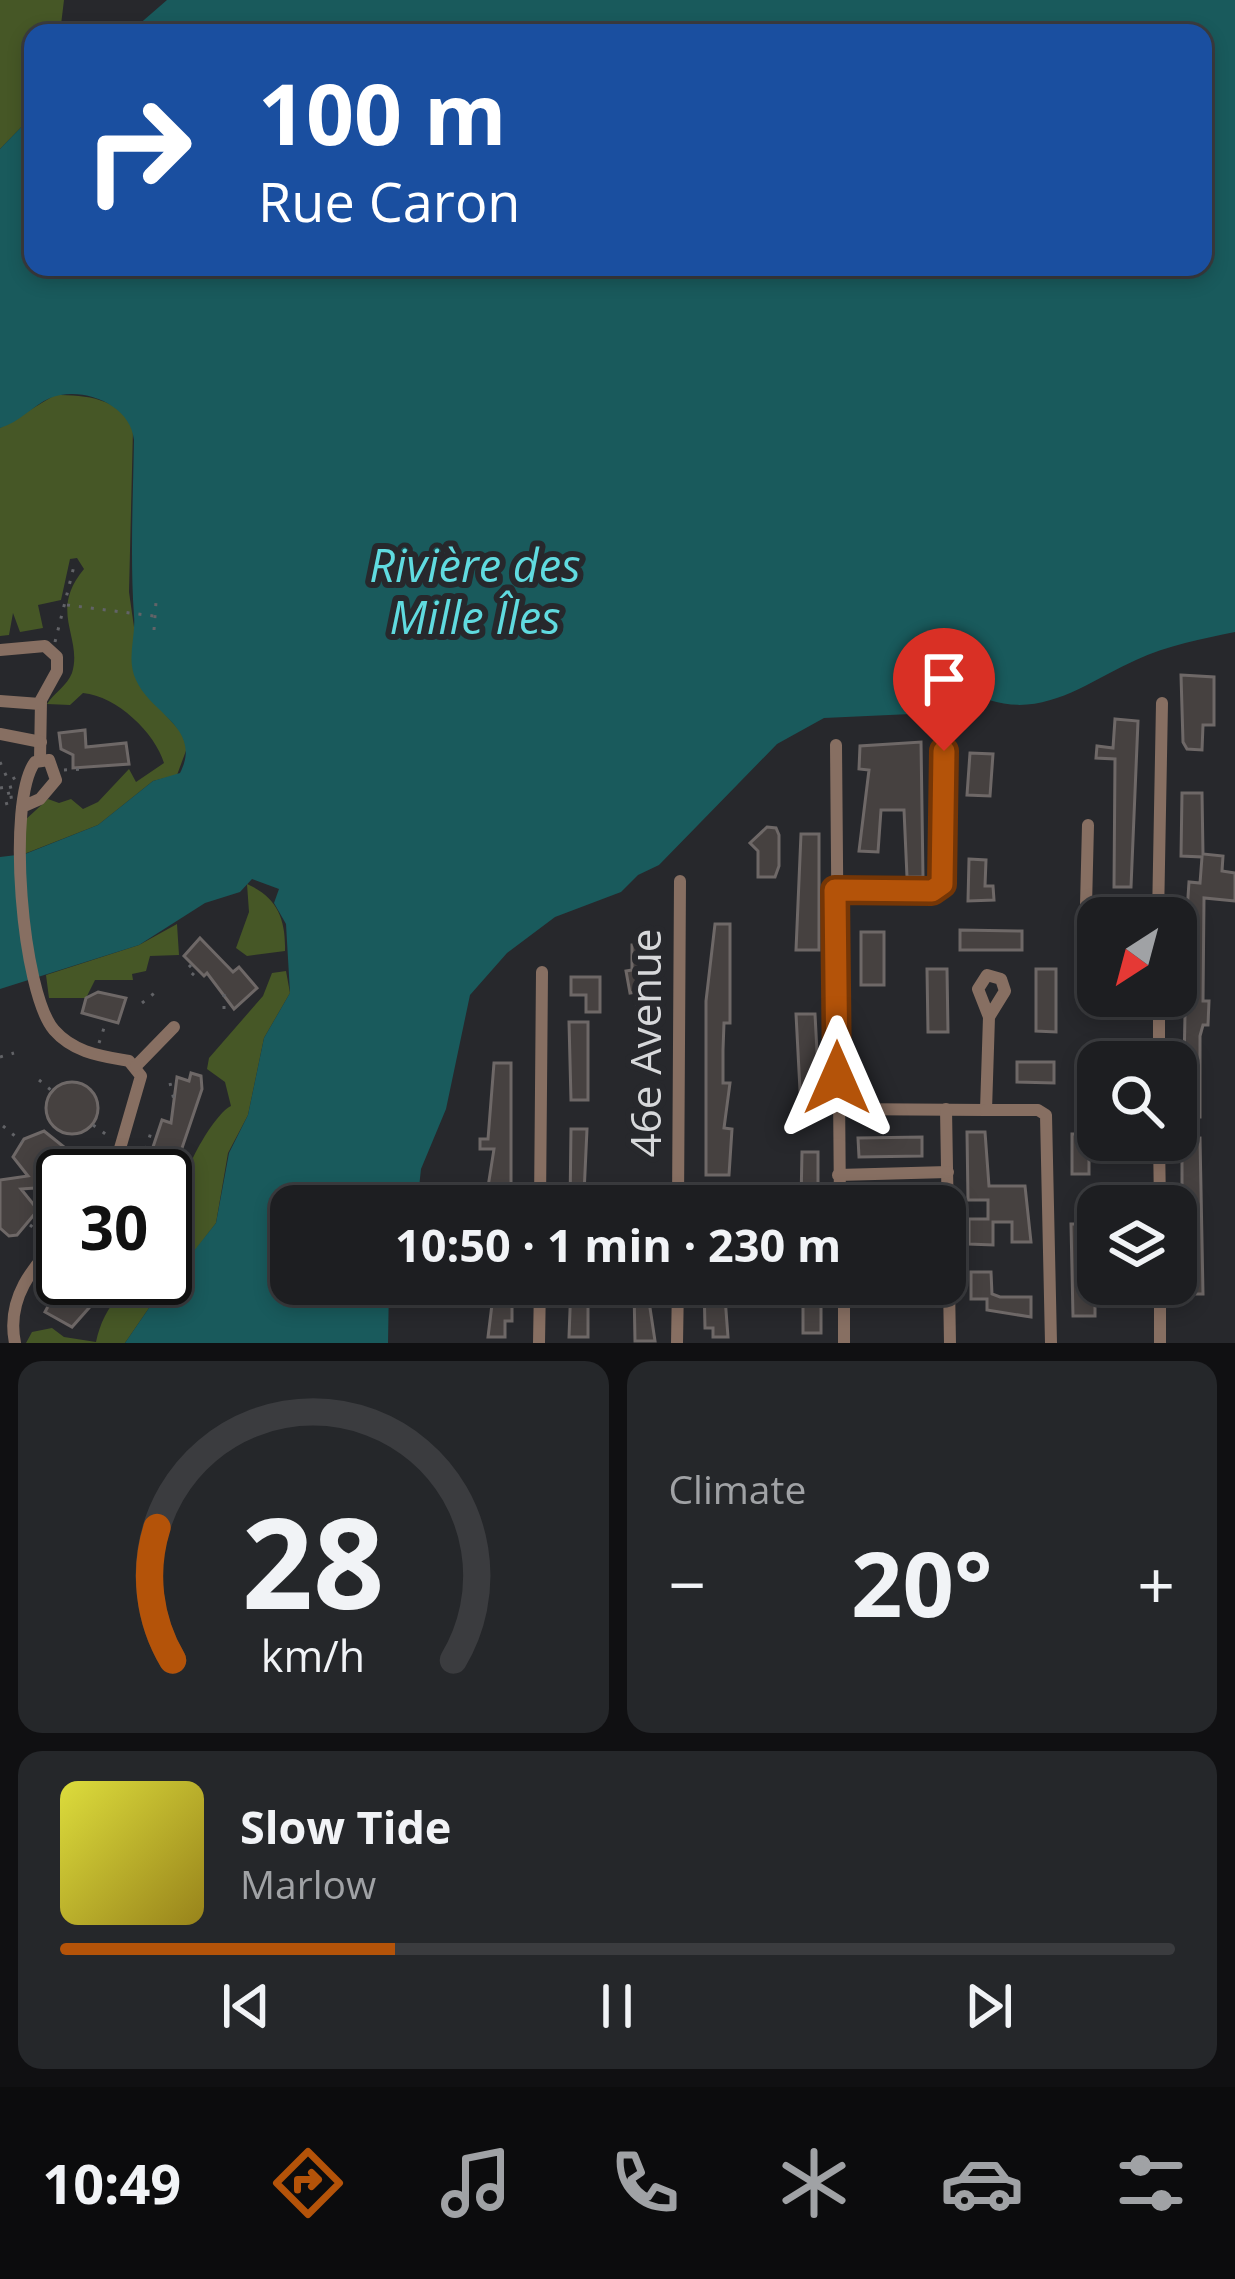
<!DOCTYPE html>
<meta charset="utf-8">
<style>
:root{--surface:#1d1e21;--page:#25272a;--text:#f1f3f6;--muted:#a0a2a5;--line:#3b3c3f;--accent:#b45309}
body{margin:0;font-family:"Open Sans",sans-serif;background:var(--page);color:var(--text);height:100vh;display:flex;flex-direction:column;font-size:45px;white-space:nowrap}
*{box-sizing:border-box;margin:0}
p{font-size:39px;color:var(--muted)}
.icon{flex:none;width:66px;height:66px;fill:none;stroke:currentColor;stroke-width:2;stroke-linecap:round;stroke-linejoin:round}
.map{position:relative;height:1343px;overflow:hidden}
.drawer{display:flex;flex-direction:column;gap:18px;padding:18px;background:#101012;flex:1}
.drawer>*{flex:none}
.hud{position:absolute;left:24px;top:24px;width:1188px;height:252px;border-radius:24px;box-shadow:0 6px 18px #0003,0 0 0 3px var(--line);background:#1a4fa0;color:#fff;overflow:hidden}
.needle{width:78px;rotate:216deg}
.fabs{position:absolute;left:1077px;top:897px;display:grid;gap:24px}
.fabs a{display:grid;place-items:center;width:120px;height:120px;border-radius:24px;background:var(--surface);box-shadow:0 6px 18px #0003,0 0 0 3px var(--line);font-size:60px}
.speed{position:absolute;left:36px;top:1149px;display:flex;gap:24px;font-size:60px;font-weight:700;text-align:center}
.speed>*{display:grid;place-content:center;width:156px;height:156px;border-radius:50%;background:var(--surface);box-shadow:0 6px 18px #0003,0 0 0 3px var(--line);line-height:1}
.speed .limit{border:6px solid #111;border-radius:18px;background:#fff;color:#111}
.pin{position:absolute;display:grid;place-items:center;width:102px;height:102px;color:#fff;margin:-123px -51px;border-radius:50% 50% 50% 0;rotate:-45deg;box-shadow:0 0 12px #0007}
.pin .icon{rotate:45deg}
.me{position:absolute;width:132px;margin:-66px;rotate:0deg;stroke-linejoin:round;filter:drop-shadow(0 0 9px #0008)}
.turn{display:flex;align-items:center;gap:42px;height:252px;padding:0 36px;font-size:54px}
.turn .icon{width:156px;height:156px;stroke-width:2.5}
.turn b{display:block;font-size:84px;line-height:102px}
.big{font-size:90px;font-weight:700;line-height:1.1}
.drawer .card{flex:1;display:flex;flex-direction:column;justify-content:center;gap:18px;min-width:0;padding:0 42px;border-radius:24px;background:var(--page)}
.drawer .dial{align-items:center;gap:0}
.dial svg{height:312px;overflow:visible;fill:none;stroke:var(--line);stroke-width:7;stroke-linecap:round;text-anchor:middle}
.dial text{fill:var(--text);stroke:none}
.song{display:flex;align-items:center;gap:36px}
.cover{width:144px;height:144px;border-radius:18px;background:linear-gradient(135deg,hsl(60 70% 55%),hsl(50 70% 35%))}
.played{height:12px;border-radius:6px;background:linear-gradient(90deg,var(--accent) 30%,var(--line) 30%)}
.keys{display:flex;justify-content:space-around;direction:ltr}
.heat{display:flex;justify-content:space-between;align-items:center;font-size:66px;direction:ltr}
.drawer .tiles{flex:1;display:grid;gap:18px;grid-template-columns:1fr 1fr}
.card:last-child{grid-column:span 2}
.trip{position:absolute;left:270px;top:1185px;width:696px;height:120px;border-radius:24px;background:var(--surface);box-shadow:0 6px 18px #0003,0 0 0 3px var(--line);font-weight:700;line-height:120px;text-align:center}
.tabs{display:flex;height:192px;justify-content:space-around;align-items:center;background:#0c0c0d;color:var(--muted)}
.tabs .icon{width:84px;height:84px}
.tabs .selected{color:var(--accent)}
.tabs b{font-size:54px;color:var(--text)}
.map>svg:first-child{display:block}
.green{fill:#465726}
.water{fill:#195a5c}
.building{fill:#464140;stroke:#6e6867;stroke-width:3}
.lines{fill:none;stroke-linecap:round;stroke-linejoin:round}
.path{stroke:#626367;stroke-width:3;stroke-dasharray:3 9;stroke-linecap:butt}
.minor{stroke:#876f62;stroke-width:12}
.route-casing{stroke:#753606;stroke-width:30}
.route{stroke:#b45309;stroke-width:21}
.labels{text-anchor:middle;stroke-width:12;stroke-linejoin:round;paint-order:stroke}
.street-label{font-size:42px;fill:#d7d8da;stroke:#27282c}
.water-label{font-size:45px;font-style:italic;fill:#60dbe0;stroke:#27282c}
</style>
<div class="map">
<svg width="1235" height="1343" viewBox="0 0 1235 1343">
<rect width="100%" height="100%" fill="#27282c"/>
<g class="green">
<path d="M0 0H64L60 33H33V115L0 149Z"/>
<path d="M55 395C87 395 119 398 133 429L129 592 143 690 181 732 187 748 177 775 153 781 98 825 24 854V821L48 799 59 803 71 799 83 809 98 802 129 769 136 782 164 763C155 733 117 696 83 693L70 705 47 704C54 693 67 686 72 673 83 637 48 612 84 569L77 558 70 559 61 600 38 605 43 628 20 632 13 613 9 635 0 636V428Z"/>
<path d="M247 884C277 897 286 919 285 951L247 956 236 948 249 912Z"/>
<path d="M177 924 179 955 150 956 146 971 132 974 133 980H95L86 998H49L46 975 139 945Z"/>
<path d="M286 971 290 993 264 1038 248 1115 228 1153 216 1223 187 1261 178 1291 149 1308 125 1343H26L32 1332 52 1328 64 1337 96 1342C104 1305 127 1278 165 1278L170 1226 190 1208C189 1202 185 1197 184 1190 181 1172 215 1113 231 1106L225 1082 207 1069 209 1058 263 996 272 973Z"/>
</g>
<path class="water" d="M167 0H1235V632C1202 639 1168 645 1136 660 1087 682 1045 718 989 700L976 707 953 701 911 714 824 718 777 744 659 865 638 875 621 892 555 917 507 953 470 995 446 1109 421 1169 417 1206H291V1284H389L388 1343H125L149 1308 178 1291 186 1261 216 1223 229 1153 248 1115 264 1038 290 993 286 924 274 903 279 889 252 879 240 892 205 903 139 945 0 989V857L25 854 98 825 153 781 180 773C203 728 151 714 136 680 126 659 136 637 134 616 130 558 133 498 134 440 131 404 81 385 50 398 32 406 20 422 0 428V149L33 115V267H1203V33H129Z"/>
<g class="building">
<path d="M1181 675 1214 677V725H1203L1202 750 1187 749 1183 742Z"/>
<path d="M1115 719 1138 721 1131 887H1114L1115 759 1096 758 1097 746 1113 748Z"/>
<path d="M85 730 86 747 126 743 129 764 73 768V755L61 749 59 733Z"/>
<path d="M921 742 923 877H907L904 810H881L878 852 859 851 869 770 859 769 860 746Z"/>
<path d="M970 753 993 754 990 796 967 795Z"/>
<path d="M1182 793H1202L1203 854 1223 856 1222 871 1235 873V901L1204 898 1203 1001H1209L1208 1025H1203L1200 1036V1117H1183L1187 912 1189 882 1200 883 1202 857 1181 856Z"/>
<path d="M767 827 776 828 779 835V866L775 877H758V851L750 843Z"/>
<path d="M801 834H819V950H796Z"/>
<path d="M969 859 986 860 985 886H993L994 900 968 901Z"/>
<path d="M715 924H730V1023H724L723 1050V1083H730L724 1128 732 1129 729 1175H706V1001Z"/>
<path d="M960 930 1022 931V950H960Z"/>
<rect x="861" y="932" width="23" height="53"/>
<path d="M200 938 233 972 239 967 257 988 234 1009 207 973 204 976 184 956Z"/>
<path d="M632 945H655V964L643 965 648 1000 656 1001V1018H636L637 992 630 993 626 971 632 970Z"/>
<path d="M927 969H947L948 1032H928Z"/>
<path d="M1036 969H1056V1032L1036 1031Z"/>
<path d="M571 977H600V1012H586V995H571Z"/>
<path d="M98 992 126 998 118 1023 82 1013 86 998Z"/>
<path d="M796 1014H815L820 1109H801Z"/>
<path d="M569 1022H588V1100H571Z"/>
<path d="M1017 1062H1054V1083L1017 1082Z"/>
<path d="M494 1063H511V1206H485L494 1149H480V1139H488Z"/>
<path d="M191 1073 201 1076 202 1089 180 1154 170 1151 167 1161 150 1156 162 1120 171 1123 177 1077 189 1081Z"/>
<path d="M1077 1081H1098L1097 1119H1089V1174H1072V1134H1078Z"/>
<circle cx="72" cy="1108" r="26"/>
<path d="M571 1129H587L584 1194H589V1206H570Z"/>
<path d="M44 1131 64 1147 71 1162 49 1187 21 1189 38 1210 17 1235 9 1236 0 1228V1180L28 1176 13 1157 24 1139Z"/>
<path d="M967 1132H985L989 1186H1025L1031 1242H1012V1222H993V1245L969 1244V1219H988V1200H968Z"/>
<path d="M922 1137V1156L859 1157 858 1138Z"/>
<path d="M1200 1138 1203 1294H1182V1139Z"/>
<path d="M802 1152H818V1206L801 1201Z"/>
<path d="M1071 1224H1091L1089 1297H1095V1316H1073Z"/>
<path d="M971 1272H991L992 1294 1000 1297H1031V1317L987 1310V1299H971Z"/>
<path d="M75 1278 104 1291 72 1327 45 1312 52 1299 62 1304Z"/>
<path d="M571 1284H588V1337H569Z"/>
<path d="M704 1284H724L728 1337H713V1328H705Z"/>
<rect x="803" y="1284" width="18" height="49"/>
<path d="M494 1288H512V1321H505V1337H488Z"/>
<path d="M634 1288H647L655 1341H635Z"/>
</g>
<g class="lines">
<g class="path">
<path d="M67 605 154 616"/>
<path d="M154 630 156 602"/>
<path d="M55 642 75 562"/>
<path d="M0 762 8 780"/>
<path d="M64 770 86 769"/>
<path d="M0 788 7 787 9 795"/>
<path d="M7 805 5 798 13 797 9 781 16 777"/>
<path d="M191 965 187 969 195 976"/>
<path d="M224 994V1009"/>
<path d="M142 1003 157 991"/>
<path d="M99 1043 106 1022"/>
<path d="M0 1057 14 1053"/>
<path d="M39 1080 52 1091"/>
<path d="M170 1083 174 1100"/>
<path d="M93 1125 111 1138"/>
<path d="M3 1126 22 1142"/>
<path d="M146 1149 151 1132 157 1134"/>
<path d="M30 1225 43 1236"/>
<path d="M56 1292 69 1301"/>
</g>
<g class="minor">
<path d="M0 650 45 646 57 657V671L41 700 40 760"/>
<path d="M0 701 40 704"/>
<path d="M0 734 41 742"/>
<path d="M836 745 840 1206"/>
<path d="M22 807 40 799 56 780 49 760 35 762C6 801 22 993 54 1030 74 1053 102 1056 129 1061L141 1076 112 1176"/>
<path d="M1088 825 1086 906 1158 909"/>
<path d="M835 890 932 891 942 884 944 751"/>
<path d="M1158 918 1162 703"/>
<path d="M1159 996V1062"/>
<path d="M136 1066 174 1027"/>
<path d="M837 1109 986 1110 989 1017 978 989 987 975 1001 979 1005 991 989 1017"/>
<path d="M946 1109 950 1343"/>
<path d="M986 1110H1038L1046 1115 1051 1343"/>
<path d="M1159 1140 1160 1206"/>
<path d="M838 1175 948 1172"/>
<path d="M540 1206 542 972"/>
<path d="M678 1206 680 881"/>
<path d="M1160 1284V1343"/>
<path d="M15 1343C6 1299 32 1266 63 1237"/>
<path d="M539 1343 540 1284"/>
<path d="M677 1343 678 1284"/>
<path d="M844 1343V1284"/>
</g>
</g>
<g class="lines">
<g class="route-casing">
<path id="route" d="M837 1078 835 890 932 891 942 884 944 751"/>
</g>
<use href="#route" class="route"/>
</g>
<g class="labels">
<g class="street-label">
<text transform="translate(646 1043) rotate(-90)" y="15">46e Avenue</text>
</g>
<g class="water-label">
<text x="475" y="582">Rivière des<tspan x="475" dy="52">Mille Îles</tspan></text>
</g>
</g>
</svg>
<div class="fabs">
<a><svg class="needle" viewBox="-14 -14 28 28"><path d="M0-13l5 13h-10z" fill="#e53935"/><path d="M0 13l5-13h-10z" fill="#a0a2a5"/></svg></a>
<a><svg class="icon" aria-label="search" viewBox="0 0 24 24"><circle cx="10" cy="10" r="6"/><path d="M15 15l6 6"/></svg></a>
<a><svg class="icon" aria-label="layers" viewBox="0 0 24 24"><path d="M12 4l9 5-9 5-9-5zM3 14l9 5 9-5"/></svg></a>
</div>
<div class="speed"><div class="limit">30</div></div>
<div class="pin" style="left:944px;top:751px;background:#d93025"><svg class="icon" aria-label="arrive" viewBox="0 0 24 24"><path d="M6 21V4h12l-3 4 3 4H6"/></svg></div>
<svg class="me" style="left:837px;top:1078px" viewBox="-20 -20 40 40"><path d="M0-17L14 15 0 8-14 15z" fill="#b45309" stroke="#fff" stroke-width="4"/></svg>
<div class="trip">10:50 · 1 min · 230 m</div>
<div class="hud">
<div class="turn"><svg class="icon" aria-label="right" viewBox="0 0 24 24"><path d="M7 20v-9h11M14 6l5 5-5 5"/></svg><div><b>100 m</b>Rue Caron</div></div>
</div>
</div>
<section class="drawer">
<div class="tiles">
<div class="card dial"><svg viewBox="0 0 100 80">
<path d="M14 69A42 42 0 1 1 86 69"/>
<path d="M14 69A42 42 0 0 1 10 35" stroke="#b45309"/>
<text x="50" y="56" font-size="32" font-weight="700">28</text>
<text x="50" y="72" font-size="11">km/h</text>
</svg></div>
<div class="card"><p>Climate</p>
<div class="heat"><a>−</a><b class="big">20°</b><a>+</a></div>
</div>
<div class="card">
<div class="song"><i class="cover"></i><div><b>Slow Tide</b><p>Marlow</p></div></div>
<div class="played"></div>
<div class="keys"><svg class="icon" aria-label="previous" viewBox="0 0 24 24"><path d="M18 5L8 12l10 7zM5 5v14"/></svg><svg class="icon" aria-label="pause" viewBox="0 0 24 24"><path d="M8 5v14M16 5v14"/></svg><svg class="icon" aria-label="next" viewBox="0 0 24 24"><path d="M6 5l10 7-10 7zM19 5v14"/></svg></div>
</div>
</div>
</section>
<nav class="tabs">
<b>10:49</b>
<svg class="icon selected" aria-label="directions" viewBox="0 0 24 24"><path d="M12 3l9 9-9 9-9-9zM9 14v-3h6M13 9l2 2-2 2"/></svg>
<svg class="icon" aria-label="music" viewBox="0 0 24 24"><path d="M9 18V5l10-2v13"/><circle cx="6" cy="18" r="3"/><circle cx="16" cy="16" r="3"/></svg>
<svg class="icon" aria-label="phone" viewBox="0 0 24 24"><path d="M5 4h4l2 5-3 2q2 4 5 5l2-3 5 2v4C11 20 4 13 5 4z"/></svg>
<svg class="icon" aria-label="climate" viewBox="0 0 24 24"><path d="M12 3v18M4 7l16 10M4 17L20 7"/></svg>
<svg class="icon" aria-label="car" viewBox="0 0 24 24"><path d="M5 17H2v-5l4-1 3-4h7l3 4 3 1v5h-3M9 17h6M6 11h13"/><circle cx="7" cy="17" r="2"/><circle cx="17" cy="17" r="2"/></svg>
<svg class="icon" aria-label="filters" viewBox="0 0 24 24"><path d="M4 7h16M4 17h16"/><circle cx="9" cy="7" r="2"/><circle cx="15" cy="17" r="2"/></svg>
</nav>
